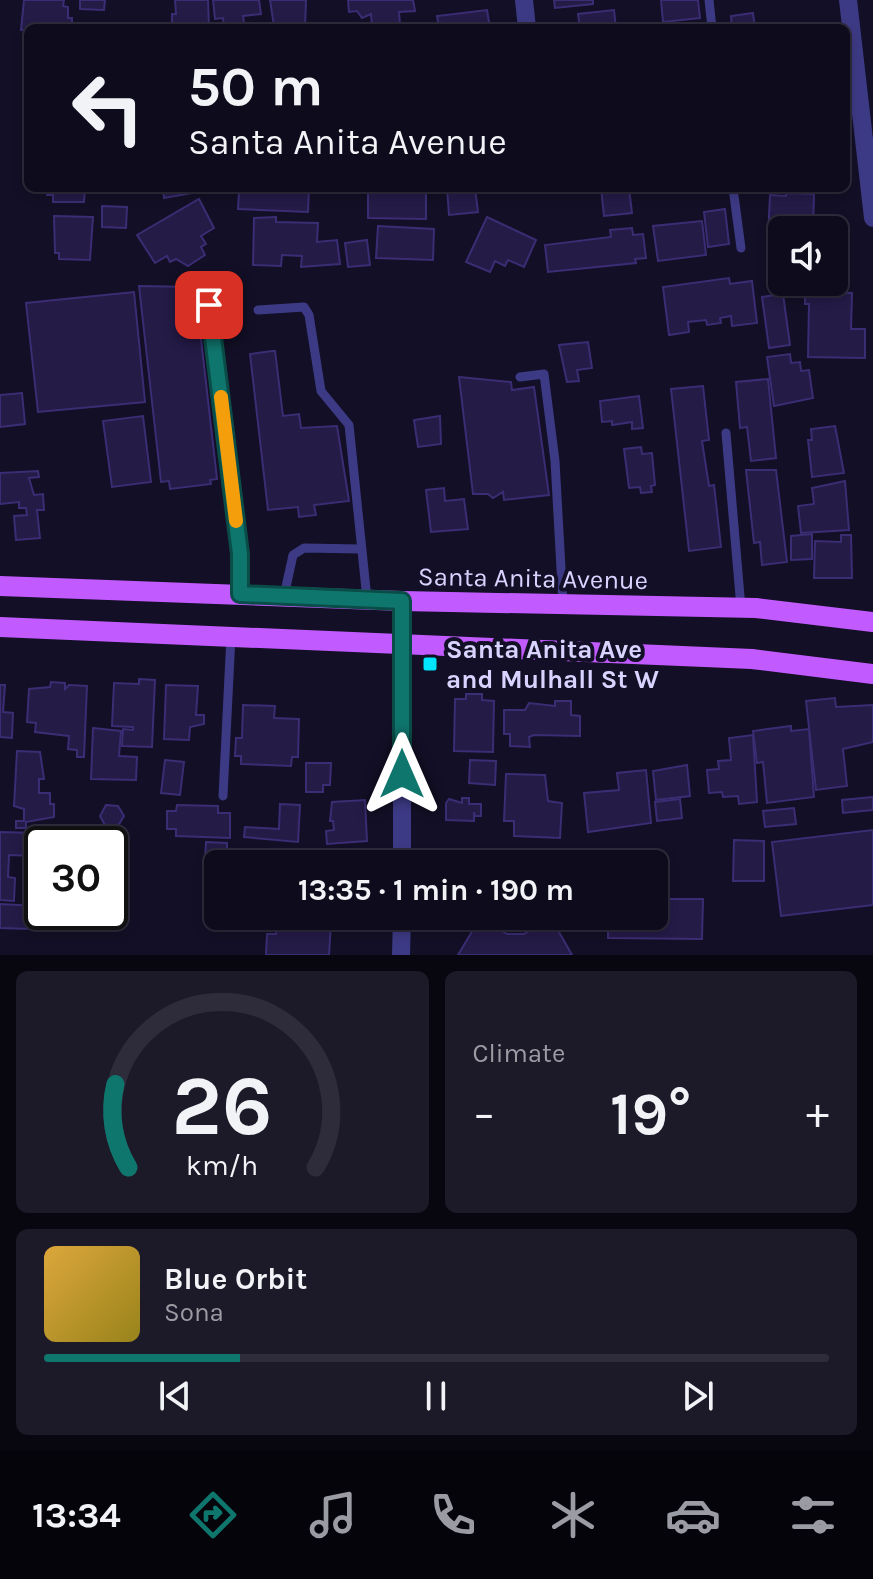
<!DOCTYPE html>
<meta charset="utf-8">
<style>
:root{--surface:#0e0b1c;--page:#1c1929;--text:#f1f3f6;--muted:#9b9ba3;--line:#2e2b3b;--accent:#0f766e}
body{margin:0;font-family:Karla,sans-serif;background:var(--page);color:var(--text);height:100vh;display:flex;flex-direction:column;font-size:30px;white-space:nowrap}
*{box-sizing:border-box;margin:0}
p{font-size:26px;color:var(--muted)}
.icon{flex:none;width:44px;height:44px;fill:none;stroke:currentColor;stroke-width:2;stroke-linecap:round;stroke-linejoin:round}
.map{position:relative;height:955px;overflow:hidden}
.panel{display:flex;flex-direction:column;gap:16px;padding:16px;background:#08060f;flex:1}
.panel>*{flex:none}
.guide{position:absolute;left:24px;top:24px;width:826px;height:168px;border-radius:12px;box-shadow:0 4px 12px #0003,0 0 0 2px var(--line);background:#0e0b1c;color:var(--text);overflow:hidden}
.controls{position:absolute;left:768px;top:216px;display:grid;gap:16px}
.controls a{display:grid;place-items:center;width:80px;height:80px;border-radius:12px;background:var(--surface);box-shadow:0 4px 12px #0003,0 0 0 2px var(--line);font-size:40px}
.speed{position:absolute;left:24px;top:826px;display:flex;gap:16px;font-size:40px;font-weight:700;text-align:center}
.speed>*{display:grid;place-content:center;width:104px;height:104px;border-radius:50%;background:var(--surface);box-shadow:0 4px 12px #0003,0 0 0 2px var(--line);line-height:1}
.speed .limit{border:4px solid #111;border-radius:12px;background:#fff;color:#111}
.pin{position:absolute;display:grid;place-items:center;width:68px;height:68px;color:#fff;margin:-34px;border-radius:16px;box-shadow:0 4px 12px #0006}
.me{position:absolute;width:88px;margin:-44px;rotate:0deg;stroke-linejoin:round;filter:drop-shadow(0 0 6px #0008)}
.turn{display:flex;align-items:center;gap:28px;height:168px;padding:0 32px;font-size:36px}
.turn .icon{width:104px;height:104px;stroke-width:2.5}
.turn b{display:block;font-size:56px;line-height:68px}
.big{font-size:60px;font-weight:700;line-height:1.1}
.panel .tile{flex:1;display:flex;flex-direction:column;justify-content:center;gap:12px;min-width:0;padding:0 28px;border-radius:12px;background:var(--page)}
.panel .dial{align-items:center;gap:0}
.dial svg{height:208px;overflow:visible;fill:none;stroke:var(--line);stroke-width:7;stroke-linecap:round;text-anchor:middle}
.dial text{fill:var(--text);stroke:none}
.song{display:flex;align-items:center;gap:24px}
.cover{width:96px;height:96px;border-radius:12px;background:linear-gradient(135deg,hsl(40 70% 55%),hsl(50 70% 35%))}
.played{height:8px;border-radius:4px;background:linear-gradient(90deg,var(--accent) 25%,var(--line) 25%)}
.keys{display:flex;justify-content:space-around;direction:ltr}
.heat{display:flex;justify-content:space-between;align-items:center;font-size:44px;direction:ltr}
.panel .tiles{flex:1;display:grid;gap:16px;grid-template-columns:1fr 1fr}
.tile:last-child{grid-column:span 2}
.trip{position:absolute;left:204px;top:850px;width:464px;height:80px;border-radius:12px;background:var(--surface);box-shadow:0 4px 12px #0003,0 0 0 2px var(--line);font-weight:700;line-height:80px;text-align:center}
.menu{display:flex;height:128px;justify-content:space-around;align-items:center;background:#06040b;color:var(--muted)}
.menu .icon{width:56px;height:56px}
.menu .active{color:var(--accent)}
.menu b{font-size:36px;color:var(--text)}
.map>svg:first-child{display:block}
.building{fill:#241b47;stroke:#3b2d73;stroke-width:2}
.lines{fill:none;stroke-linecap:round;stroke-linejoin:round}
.lane{stroke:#3d3a85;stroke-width:9}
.street{stroke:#3d3a85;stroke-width:18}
.primary{stroke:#c25bff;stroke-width:20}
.route-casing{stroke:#0a4d48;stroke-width:20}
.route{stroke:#0f766e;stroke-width:14}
.slow{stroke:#f59e0b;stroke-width:14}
.poi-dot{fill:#00e5ff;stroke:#130f26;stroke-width:3}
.labels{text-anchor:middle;stroke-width:8;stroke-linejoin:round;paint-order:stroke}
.street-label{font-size:26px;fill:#d9d4ff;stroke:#130f26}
.poi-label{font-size:26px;font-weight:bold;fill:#d9d4ff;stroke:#130f26;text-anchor:start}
</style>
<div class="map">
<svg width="873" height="955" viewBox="0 0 873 955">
<rect width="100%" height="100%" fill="#130f26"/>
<g class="building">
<path d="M24 0H64L63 6 68 7V18H72V28L21 30Z"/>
<path d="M80 0H105L104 10 80 9Z"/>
<path d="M175 0H208L209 28H168L172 27V14H176Z"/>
<path d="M213 0H259L261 14 243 16 245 28H224L223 18 215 19Z"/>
<path d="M270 0H306L305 28 274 26Z"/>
<path d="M348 0H413L415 11 399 12 400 25 372 27 371 14 362 18 357 11 349 12Z"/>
<path d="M554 0H593V4L555 8Z"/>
<path d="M661 0H698L700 18 663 22Z"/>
<path d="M487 10 490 28H439L437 16Z"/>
<path d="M614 10 616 28H580L578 14Z"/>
<path d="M753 13 755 28H732L731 16Z"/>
<path d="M47 188H85L84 202H53V195H47Z"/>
<path d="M163 188H197L198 192 164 198Z"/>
<path d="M250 188H309L308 212 238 209 239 192H250Z"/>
<path d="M394 188H426V219L368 218V192L394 193Z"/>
<path d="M447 188H475L478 212 449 215Z"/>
<path d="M601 188H629L632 213 604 216Z"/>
<path d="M786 193 814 194 813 230H782V260L774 259 775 238H768L770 195 786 196Z"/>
<path d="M199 199 214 228 201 236 206 244 201 247 205 255 188 266 176 259 170 262 167 256 155 263 137 235Z"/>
<path d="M102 206 127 207 126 228 102 227Z"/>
<path d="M725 209 729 244 708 247 704 212Z"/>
<path d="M54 216 93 217 90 260 59 259V253H55Z"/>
<path d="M276 217V222L318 223 317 242 337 240 340 264 301 267 302 256 282 255 281 266 253 265 254 218Z"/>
<path d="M487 217 536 240 524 267 508 260 505 266 495 261 490 272 466 262Z"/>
<path d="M702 221 706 255 658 261 653 226Z"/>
<path d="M378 226 434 229 433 260 376 258Z"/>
<path d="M632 228 633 235 643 234 646 258 635 259 636 263 548 272 545 245 611 237 610 230Z"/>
<path d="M367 240 370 265 348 267 345 243Z"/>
<path d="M729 278 730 284 752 281 757 323 732 326 731 316 720 318 721 323 707 325 706 320 688 322 689 332 669 335 663 287Z"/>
<path d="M139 286 195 287 217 479 210 480 211 484 170 489 169 481 161 482Z"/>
<path d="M134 292 145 402 38 412 26 303Z"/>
<path d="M809 292 852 293 851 329H865V358L808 357 809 304H805V295Z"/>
<path d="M783 294 790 345 769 348 762 297Z"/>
<path d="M588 342 592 368 577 370 579 381 567 382 559 345Z"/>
<path d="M272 351H275L283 416 299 414 301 428 337 426 349 501 314 505 316 515 299 517 298 507 268 510 250 354Z"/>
<path d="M790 354 791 363 800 362 801 371 809 370 813 398 774 406 767 357Z"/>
<path d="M459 377 511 382 512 390 534 387 549 495 504 500 503 492 493 498 488 494H473Z"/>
<path d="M768 379 776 458 751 461 747 427 740 428 736 382Z"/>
<path d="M703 386 709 440 702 441 709 486 714 485 721 547 689 551 671 389Z"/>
<path d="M22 393 25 424 0 427V395Z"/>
<path d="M639 396 643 428 632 429V422L612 425V421L602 422 600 401Z"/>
<path d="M143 416 151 482 112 487 103 421Z"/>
<path d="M440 416 441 444 418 447 414 420Z"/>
<path d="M835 426 844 473 812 477 808 440H812L811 429Z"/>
<path d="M641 447 642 454 652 453 655 485 651 486 652 492 641 493 640 487 629 488 624 449Z"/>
<path d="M746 470H776L787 562 762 565 760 542 754 543Z"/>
<path d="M38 471 39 477 29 478 34 495 43 494 44 510H37L40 538 16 540 14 516 27 515 26 508H19V502L0 504V473Z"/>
<path d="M845 481 849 530 801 533 798 506 814 504 812 488Z"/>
<path d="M444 488 445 501 464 499 468 529 431 532 426 490Z"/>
<path d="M812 534V559L791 560V536Z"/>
<path d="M841 535H851L852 578H814L815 541 841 542Z"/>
<path d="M139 679 155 680 152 747 122 746 123 729 133 730V727L112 726 114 683 139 684Z"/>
<path d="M51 682 65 683V689L69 685 87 686 84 757H77V750L68 749 69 736 35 732 36 723 27 722 29 689 50 687Z"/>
<path d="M0 685H5L3 712 13 713 12 738 0 737Z"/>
<path d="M166 685 198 686 196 715H204V724L190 727 189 740 164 739Z"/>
<path d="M466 694H482V700L494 701 493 752 454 751 455 699H466Z"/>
<path d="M835 698 836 707 873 705V742L843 749 847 786 816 790 806 701Z"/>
<path d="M555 701H571V715L580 716V736L534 735 529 737 530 747 510 746V734H504V710H525L529 703 555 706Z"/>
<path d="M243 705 275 706 274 718 299 719 298 757H292L291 766 241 764V756H235L236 738H242Z"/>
<path d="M791 726V731L809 729 814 797 767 803 763 762 757 763 753 731Z"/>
<path d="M93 728 121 731 119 756 137 757 136 780 91 779Z"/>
<path d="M753 735 757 802 739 804 738 796 723 797 722 792 709 793 707 770 719 769 718 761 731 760 729 738Z"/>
<path d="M17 751 40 752 44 779H39V793H50V804H54V817L26 822V828H16V821H24V809L14 806Z"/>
<path d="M165 760 184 762 180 795 161 793Z"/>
<path d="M470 760 496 761 495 785 469 783Z"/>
<path d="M306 763H331L330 785H323V792H306Z"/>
<path d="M687 765 690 796 656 800 653 771Z"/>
<path d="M646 770 651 823 588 832 584 793 619 790 617 773Z"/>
<path d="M506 774 545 775 548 801 562 803 560 838 514 836V821H504Z"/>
<path d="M873 797V810L843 813 842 800Z"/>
<path d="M462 798H469V804H481V816H475L474 812V821L446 820V803L449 799 462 803Z"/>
<path d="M680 799 682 818 657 821 655 802Z"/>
<path d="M365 800 367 841 327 844 326 831 334 830 333 821H330L332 802Z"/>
<path d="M280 804 300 805 298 842 244 837 245 827 279 829Z"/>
<path d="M106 805 118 806 124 816 118 826 106 827 100 816Z"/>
<path d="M177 805 218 806V813H230V838L176 836V829H167V811H176Z"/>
<path d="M794 808 796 824 765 827 763 811Z"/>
<path d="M873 830V905L781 916 772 842Z"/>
<path d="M0 832 34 833V856L9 855 8 877 15 878 14 901 0 900Z"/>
<path d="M734 840 764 841V881H733Z"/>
<path d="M206 842 227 843V862L205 861Z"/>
<path d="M268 858 312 860 311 864H264Z"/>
<path d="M654 899H703L702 939 608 938V916H654Z"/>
<path d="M0 904 37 906 36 920H30V929L0 928Z"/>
<path d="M480 918 507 934H524L551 918 572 955H458Z"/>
<path d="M277 919 331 922 329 955H266L267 934H276Z"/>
</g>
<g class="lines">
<g class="lane">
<path d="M709 0 712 28"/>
<path d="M733 188 741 248"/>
<path d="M205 277 240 554V594"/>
<path d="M258 310 304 307 309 315 321 391 349 425 367 599"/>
<path d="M520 377 544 374 555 461 563 604"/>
<path d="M726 433 741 608"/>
<path d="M284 596 293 555 304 548 361 549"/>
<path d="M223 796 231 636"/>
</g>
<g class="street">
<path d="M524 0 527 28"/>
<path d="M848 0 873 218"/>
<path d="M402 864V601"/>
<path d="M401 955 402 916"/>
</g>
<g class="primary">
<path d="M0 586 402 601 756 608 873 622"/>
<path d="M0 627 752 659 873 674"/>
</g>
</g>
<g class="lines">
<g class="route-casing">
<path id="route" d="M209 305 240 554V594L402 601V774"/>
</g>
<use href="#route" class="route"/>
<path class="slow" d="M221 397 236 521"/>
</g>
<rect class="poi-dot" x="422" y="656" width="16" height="16" rx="4"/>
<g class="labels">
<g class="street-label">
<text transform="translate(533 578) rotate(1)" y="9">Santa Anita Avenue</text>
</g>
<g class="poi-label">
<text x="446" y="658">Santa Anita Ave<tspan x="446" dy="30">and Mulhall St W</tspan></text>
</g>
</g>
</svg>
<div class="controls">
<a><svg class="icon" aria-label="sound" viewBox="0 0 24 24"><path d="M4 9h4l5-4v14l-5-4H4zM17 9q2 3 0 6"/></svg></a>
</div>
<div class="speed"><div class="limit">30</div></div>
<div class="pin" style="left:209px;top:305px;background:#d93025"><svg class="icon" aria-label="arrive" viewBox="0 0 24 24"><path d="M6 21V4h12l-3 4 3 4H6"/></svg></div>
<svg class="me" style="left:402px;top:774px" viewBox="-20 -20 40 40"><path d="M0-17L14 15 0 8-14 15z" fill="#0f766e" stroke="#fff" stroke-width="4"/></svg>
<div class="trip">13:35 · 1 min · 190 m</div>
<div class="guide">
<div class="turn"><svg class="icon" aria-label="left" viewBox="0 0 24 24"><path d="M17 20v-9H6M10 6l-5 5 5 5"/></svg><div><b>50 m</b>Santa Anita Avenue</div></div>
</div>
</div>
<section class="panel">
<div class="tiles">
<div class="tile dial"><svg viewBox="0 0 100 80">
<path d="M14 69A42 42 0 1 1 86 69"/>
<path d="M14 69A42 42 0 0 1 9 37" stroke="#0f766e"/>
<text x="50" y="56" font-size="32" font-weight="700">26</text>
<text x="50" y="72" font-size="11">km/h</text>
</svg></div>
<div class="tile"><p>Climate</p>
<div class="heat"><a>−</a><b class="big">19°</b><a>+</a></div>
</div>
<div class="tile">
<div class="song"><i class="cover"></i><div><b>Blue Orbit</b><p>Sona</p></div></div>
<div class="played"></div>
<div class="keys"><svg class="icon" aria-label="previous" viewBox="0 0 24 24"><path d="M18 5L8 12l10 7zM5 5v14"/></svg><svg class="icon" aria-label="pause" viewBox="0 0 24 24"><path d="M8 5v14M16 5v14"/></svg><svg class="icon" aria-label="next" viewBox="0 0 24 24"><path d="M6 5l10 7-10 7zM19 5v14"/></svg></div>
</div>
</div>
</section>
<nav class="menu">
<b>13:34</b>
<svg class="icon active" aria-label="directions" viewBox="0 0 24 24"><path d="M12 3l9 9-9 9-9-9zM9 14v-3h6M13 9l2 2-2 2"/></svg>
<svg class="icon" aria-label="music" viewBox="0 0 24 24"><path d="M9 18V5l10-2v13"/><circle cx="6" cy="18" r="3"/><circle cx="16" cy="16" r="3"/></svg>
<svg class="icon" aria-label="phone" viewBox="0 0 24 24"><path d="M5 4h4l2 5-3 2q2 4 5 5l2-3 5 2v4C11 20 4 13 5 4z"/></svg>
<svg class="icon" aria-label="climate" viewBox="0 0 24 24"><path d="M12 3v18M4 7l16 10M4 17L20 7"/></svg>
<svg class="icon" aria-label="car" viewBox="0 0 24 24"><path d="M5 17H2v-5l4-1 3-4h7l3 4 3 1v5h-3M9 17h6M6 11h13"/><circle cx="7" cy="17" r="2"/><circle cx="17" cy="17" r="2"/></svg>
<svg class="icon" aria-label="filters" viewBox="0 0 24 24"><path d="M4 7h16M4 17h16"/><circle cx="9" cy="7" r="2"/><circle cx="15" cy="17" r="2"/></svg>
</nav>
